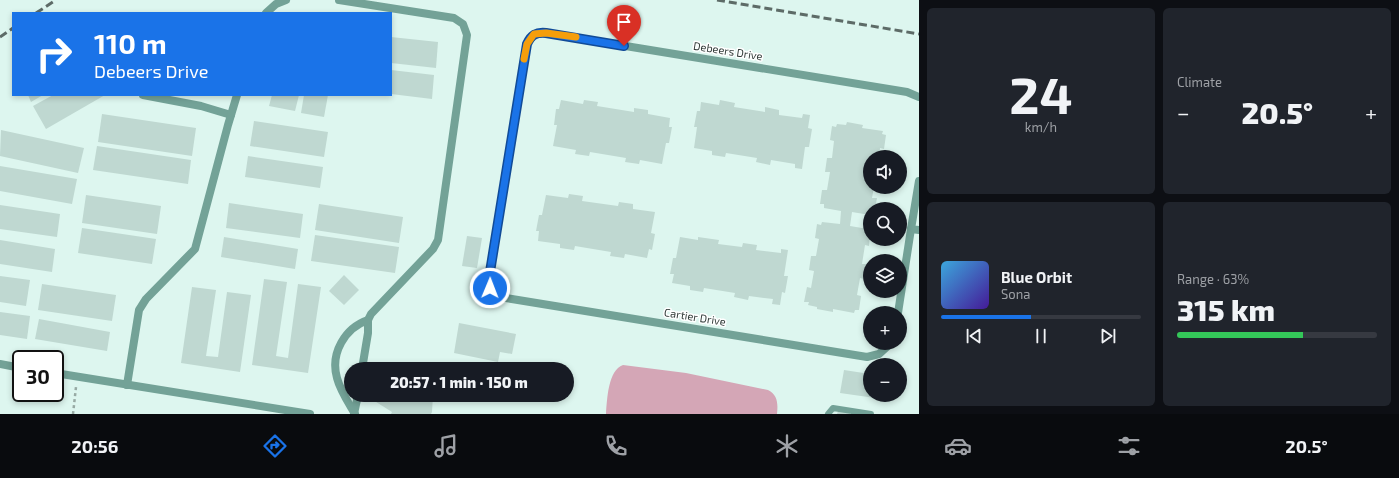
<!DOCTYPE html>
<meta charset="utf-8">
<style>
:root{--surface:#171b24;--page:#20242c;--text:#f1f3f6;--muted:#9ea1a6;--line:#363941;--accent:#1a73e8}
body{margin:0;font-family:"Exo 2",sans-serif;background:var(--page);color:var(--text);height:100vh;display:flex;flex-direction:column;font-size:15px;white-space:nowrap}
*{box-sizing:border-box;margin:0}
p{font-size:13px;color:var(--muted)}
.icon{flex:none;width:22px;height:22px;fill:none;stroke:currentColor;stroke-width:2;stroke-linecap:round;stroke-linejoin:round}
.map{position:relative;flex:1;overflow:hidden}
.panel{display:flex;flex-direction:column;gap:8px;padding:8px;background:#0d0f14;width:480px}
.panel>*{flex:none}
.guide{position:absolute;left:12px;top:12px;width:380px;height:84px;border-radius:0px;box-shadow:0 2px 6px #0003;background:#1a73e8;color:#fff;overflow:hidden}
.controls{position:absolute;left:863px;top:150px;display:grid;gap:8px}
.controls a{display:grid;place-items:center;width:44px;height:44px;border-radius:50%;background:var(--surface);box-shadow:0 2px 6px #0003;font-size:20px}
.speed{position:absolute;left:12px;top:350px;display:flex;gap:8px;font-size:20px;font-weight:700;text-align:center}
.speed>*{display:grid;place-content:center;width:52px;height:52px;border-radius:50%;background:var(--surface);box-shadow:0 2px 6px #0003;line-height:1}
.speed .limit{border:2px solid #111;border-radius:6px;background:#fff;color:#111}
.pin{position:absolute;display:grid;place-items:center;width:34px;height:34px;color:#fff;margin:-41px -17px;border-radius:50% 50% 50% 0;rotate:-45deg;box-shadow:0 0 4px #0007}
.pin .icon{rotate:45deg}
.me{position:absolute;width:44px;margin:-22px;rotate:1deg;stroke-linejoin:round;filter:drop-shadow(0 0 3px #0008)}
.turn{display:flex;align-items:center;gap:14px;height:84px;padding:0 16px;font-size:18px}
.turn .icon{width:52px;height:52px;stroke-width:2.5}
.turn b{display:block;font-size:28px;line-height:34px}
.big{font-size:30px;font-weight:800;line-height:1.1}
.panel .tile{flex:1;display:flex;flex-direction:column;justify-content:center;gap:6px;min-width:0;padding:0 14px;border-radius:6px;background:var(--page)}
.panel .dial{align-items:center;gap:0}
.dial b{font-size:52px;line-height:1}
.song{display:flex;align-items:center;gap:12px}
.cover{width:48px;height:48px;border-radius:6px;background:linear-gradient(135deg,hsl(200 70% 55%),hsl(260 70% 35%))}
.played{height:4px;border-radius:2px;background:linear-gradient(90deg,var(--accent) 45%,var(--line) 45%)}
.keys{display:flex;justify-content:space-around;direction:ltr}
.heat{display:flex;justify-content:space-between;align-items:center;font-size:22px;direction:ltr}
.charge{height:6px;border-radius:3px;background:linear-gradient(90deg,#34c759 63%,var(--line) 0)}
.panel .tiles{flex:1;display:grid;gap:8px;grid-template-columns:repeat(2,1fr)}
.trip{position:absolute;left:344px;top:362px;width:230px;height:40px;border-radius:20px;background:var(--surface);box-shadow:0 2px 6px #0003;font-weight:800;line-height:40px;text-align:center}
.tab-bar{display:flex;height:64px;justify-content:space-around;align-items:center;background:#090b0e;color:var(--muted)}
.tab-bar .icon{width:28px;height:28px}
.tab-bar .active{color:var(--accent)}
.tab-bar b{font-size:18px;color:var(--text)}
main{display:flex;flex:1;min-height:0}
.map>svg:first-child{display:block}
.water{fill:#d4a6b6}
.building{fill:#bfd8d1}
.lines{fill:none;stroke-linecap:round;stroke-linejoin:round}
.path{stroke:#97aaa4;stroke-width:2.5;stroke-dasharray:3 3;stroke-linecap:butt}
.lane{stroke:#73a297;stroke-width:6}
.street{stroke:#73a297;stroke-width:8}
.rail{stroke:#5d6b67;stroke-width:3;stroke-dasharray:8 4;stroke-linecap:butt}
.route-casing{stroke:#114b97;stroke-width:10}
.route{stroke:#1a73e8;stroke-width:7}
.slow{stroke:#f59e0b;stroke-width:7}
.labels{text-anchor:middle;stroke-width:3;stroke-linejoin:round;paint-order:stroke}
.street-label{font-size:11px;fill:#313b38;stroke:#fff}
</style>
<main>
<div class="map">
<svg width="919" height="414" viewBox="0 0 919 414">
<rect width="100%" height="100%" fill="#ddf6ef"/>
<path class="water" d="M623 365 686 373 768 390C778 395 778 404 777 414H606C607 400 608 370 623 365Z"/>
<g class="building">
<path d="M391 37 438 42 436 68 391 63Z"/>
<path d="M391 70 434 75 432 99 391 94Z"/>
<path d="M28 95H43L31 102Z"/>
<path d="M53 95H105L46 129 33 106Z"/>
<path d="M272 95H299L295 111 269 106Z"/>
<path d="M304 95H328L324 117 301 113Z"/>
<path d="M561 100 583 104 584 100 598 102 597 106 634 112V108L648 110V114L670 118 669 127H672L669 143H666L662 164 640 160 639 164 625 162 626 158 590 152 589 156 575 154 576 150 553 146 557 125H554L556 109H559Z"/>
<path d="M720 100 735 103 734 107 765 112V107L779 110V115L802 118 803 114 810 115 808 128 812 129 809 147H805L802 169 795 168V164L771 160 770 165 756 162 757 158 726 153 725 157 712 155V151L694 148 697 127H694L697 111H700L701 102 719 105Z"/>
<path d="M102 114 196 128 192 156 98 142Z"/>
<path d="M254 121 328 132 324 157 250 146Z"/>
<path d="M847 122 863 125 862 128 883 131 882 134 886 135 884 149 880 148 879 157H870V187H874L872 198H877L875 209H870V215L852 212 850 226 868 229 867 232 870 233 869 246 865 245 862 264H866L864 279 860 278 857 295 861 296 859 310H855L854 313 833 309V312L817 309V307L808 305 809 302H804L807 287 811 288 814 271 809 270 811 256H816L819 239 815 238 817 224 821 225 822 222 840 224 841 211 824 208V204H820L822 190H827L830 172H825L827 158H832L834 141 830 140 832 126 836 127 837 124 846 125Z"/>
<path d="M1 130 84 148 78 173 0 156Z"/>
<path d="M97 146 191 160 188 184 93 170Z"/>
<path d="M248 156 323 167 320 188 245 177Z"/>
<path d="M0 166 77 179 72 204 0 191Z"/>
<path d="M569 194 583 196 582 201 618 206 619 202 633 204V209L655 212 651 233 655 234 652 250 649 249 647 258 625 254 624 258 610 256 611 252 575 246 574 250 560 248V244L538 241 539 231H536L539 215H542L546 195 568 198Z"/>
<path d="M86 195 161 206 157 234 82 223Z"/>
<path d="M229 203 303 214 300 238 226 228Z"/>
<path d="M319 204 403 217 399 243 315 230Z"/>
<path d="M0 205 60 214 57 237 0 229Z"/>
<path d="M82 228 156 239 152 264 78 253Z"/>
<path d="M315 235 399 247 395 273 311 261Z"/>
<path d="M467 236 482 238 477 268 462 266Z"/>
<path d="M224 237 298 249 295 269 221 257Z"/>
<path d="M680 237 698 240V237L719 240 718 244 742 247 743 243 757 245 756 250 781 253V249L788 250 784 276H788L785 293 782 292 780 305 772 304 773 299 749 296 748 300 734 297 735 293 704 288 703 292 690 290V286L672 283 674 274H670L673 258H676Z"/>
<path d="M0 240 55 249 52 272 0 264Z"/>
<path d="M344 275 359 290 344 305 329 291Z"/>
<path d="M0 276 30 280 26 306 0 302Z"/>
<path d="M264 279 287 282 276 356 288 358 298 284 321 287 308 373 252 365Z"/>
<path d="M42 284 116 295 112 321 38 310Z"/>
<path d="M192 287 216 290 206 356 218 357 227 292 251 295 240 372 181 363Z"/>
<path d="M0 312 30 316 27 339 0 335Z"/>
<path d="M39 319 110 332 107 351 35 339Z"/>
<path d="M459 323 516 334 512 354 500 352 498 362 454 353Z"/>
<path d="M844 370 870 374V395H883L882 399 840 393Z"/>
<path d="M376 395H410L415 398V395H433L432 412 431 414H391L392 412 373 400Z"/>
<path d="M838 411 850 413V414H837Z"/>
</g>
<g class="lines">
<path class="path" d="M73 414 76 387"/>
<path class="lane" d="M828 414 833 408 871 414"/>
<g class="street">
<path d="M339 0 454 18 463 24 467 35 438 240 433 249 371 314 368 320V333L362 369"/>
<path d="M266 13 276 4 286 0"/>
<path d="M143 95 201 106 231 115"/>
<path d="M919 181 911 229 919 230"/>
<path d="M898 313 911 229"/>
<path d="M891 343 879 354 867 357 506 298C495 295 489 289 489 278L527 44 534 34 546 33 907 92 919 97"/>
<path d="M0 364 21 368"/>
<path d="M55 373 310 414"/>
<path d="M127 385 139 310 146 299 195 249 228 125 237 95"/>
<path d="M354 414 358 395"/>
<path d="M355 414C348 402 340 390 337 378 330 353 345 328 368 320"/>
</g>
<g class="rail">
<path d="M717 0 919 34"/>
<path d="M36 13 56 0"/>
<path d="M0 37 13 28"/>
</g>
</g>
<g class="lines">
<g class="route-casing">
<path id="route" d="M490 288 489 278 527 44C531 35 536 32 546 33L624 46"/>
</g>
<use href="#route" class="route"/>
<path class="slow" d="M524 59 527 44 534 34 546 33 576 37"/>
</g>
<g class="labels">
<g class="street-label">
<text transform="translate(728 51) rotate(9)" y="4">Debeers Drive</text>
<text transform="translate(695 317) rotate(9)" y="4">Cartier Drive</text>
</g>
</g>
</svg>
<div class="controls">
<a><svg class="icon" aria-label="sound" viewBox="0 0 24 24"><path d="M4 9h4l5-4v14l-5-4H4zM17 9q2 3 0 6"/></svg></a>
<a><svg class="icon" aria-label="search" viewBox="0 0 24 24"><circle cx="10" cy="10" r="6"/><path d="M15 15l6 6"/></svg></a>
<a><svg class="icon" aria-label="layers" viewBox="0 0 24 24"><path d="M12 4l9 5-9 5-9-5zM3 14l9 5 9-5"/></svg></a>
<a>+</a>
<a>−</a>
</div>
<div class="speed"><div class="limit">30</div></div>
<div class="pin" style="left:624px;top:46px;background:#d93025"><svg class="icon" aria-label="arrive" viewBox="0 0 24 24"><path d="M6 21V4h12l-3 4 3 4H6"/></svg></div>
<svg class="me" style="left:490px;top:288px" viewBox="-20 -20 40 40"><circle r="17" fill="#1a73e8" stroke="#fff" stroke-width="3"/><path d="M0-11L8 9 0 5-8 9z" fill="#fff"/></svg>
<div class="trip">20:57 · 1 min · 150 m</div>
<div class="guide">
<div class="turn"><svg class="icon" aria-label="right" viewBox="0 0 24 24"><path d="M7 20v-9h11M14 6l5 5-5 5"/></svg><div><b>110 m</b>Debeers Drive</div></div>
</div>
</div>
<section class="panel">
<div class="tiles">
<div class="tile dial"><b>24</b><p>km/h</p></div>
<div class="tile"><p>Climate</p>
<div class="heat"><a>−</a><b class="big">20.5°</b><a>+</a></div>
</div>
<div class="tile">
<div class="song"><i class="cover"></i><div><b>Blue Orbit</b><p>Sona</p></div></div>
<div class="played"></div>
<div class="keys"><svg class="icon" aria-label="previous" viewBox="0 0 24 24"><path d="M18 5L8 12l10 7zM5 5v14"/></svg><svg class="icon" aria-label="pause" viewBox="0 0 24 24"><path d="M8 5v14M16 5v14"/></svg><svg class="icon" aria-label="next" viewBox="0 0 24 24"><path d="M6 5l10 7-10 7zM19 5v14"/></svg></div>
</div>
<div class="tile"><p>Range · 63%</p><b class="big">315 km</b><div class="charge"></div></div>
</div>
</section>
</main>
<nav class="tab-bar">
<b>20:56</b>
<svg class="icon active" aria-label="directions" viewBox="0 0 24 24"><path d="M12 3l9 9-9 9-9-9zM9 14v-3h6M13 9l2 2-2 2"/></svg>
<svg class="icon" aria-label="music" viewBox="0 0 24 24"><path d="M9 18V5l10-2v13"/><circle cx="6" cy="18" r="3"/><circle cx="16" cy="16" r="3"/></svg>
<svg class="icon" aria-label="phone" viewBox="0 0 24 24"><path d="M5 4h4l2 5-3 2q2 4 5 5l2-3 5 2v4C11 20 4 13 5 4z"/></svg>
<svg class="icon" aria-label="climate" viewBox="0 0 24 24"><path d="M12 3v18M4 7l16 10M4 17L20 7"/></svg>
<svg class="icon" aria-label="car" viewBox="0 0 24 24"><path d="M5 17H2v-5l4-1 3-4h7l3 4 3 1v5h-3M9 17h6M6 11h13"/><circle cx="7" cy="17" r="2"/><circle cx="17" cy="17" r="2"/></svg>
<svg class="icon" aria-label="filters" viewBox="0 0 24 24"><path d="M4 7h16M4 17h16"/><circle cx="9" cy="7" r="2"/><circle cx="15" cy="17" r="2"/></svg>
<b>20.5°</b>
</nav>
